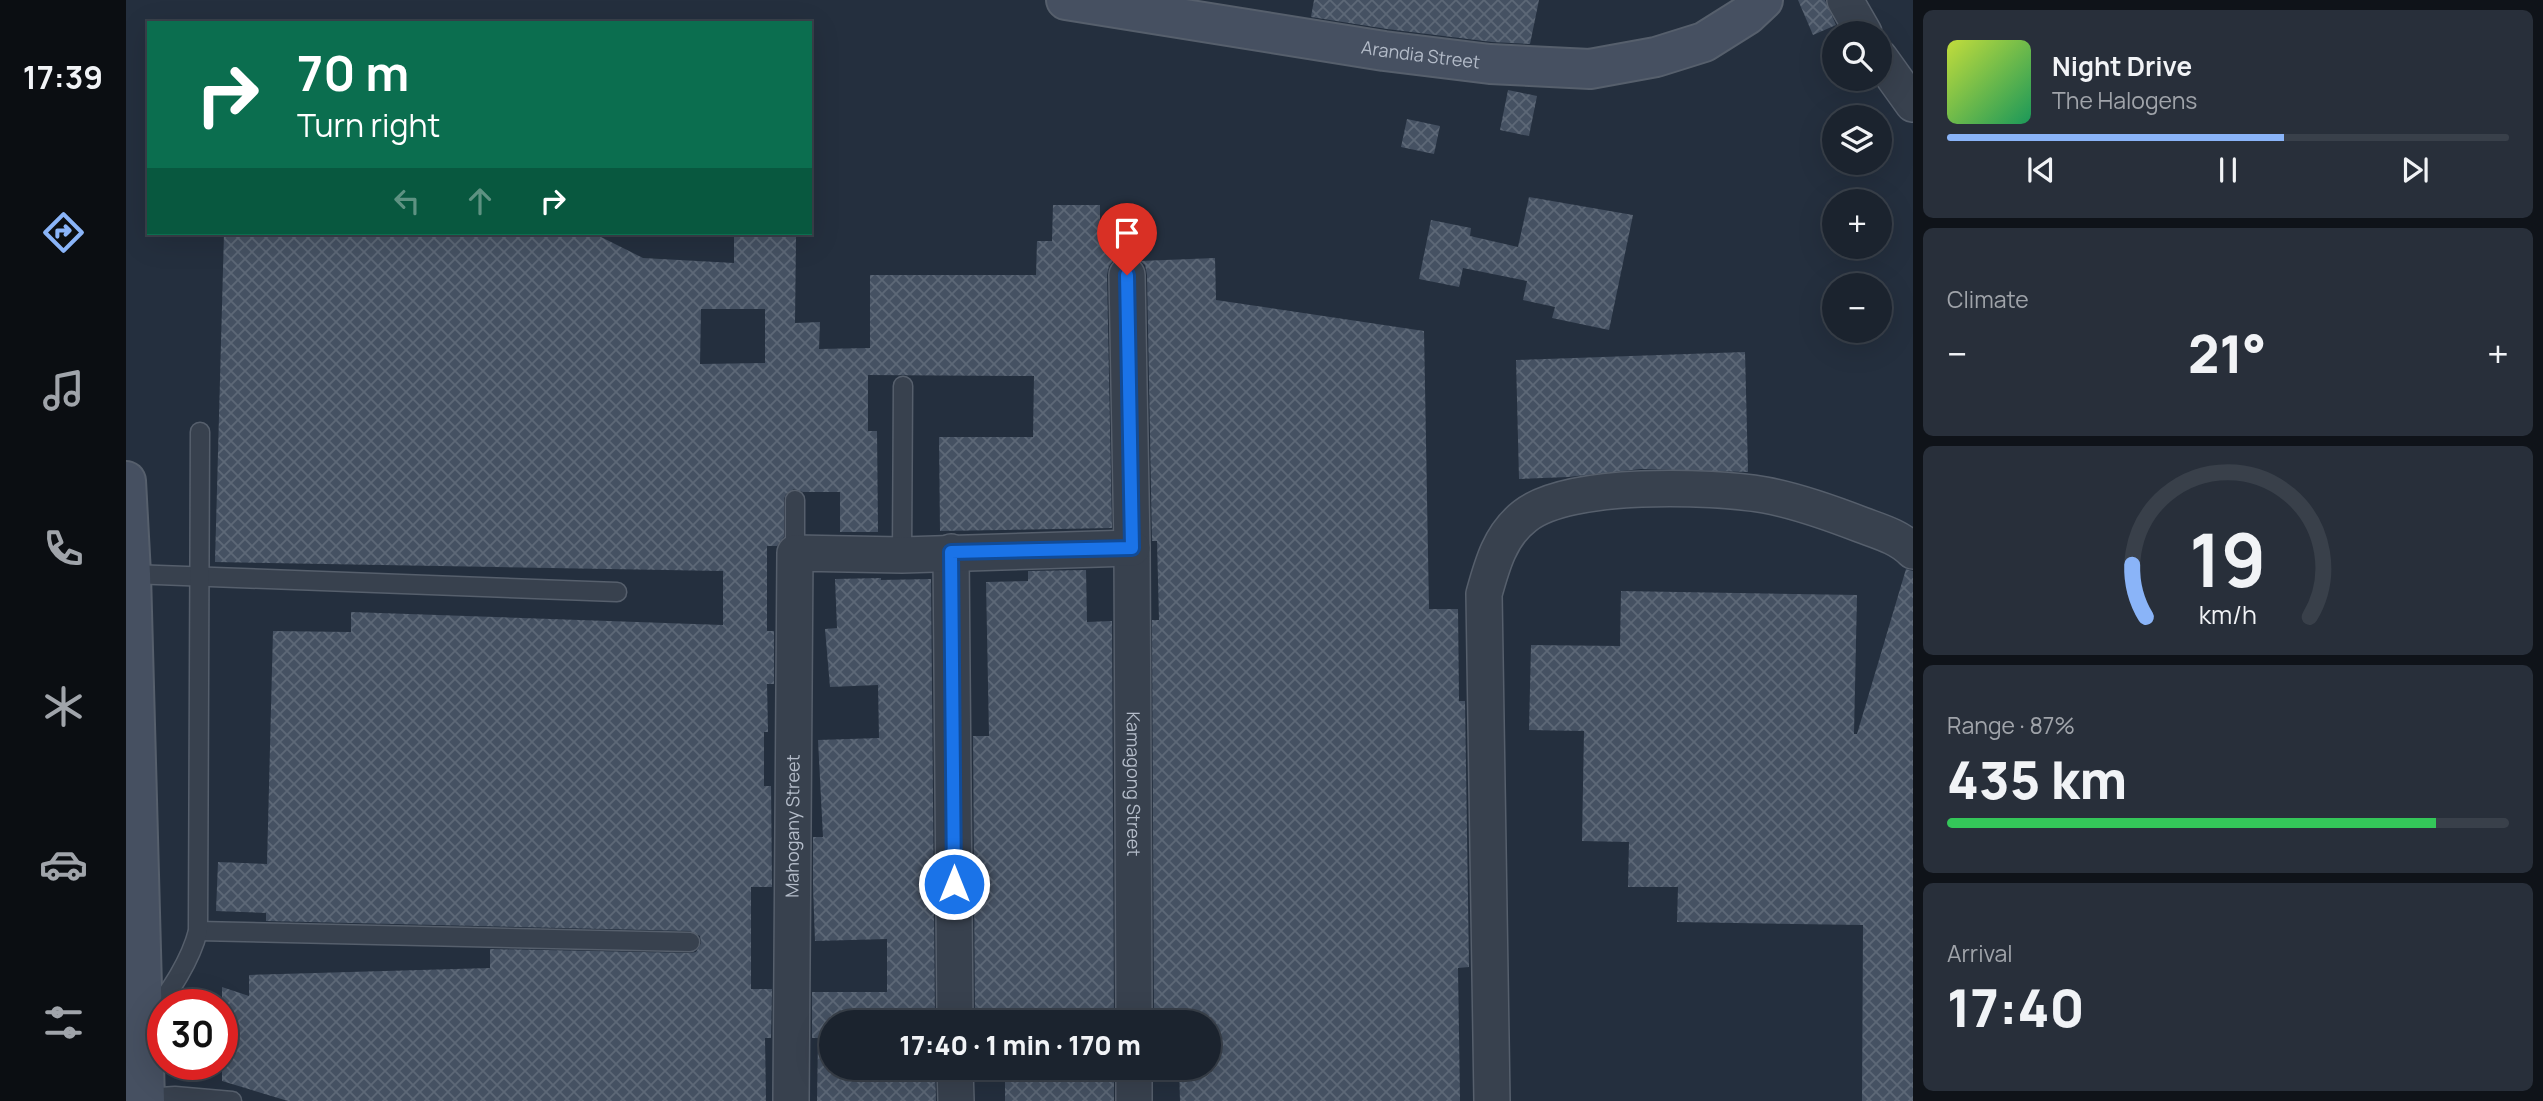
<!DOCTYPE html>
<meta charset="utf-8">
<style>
:root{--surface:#1b232e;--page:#282f3a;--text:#f1f3f6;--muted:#a0a4aa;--line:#39404a;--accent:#8ab4f8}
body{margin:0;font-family:Manrope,sans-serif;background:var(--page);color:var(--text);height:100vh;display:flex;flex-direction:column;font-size:26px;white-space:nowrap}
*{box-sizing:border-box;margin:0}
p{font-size:23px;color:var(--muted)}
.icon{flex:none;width:38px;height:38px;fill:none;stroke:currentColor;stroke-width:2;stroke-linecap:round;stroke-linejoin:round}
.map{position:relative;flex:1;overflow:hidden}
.panel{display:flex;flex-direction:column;gap:10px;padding:10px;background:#0f1319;width:630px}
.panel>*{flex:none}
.banner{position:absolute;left:21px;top:21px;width:665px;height:214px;border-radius:0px;box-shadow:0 7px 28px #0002,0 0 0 2px var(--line);background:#0b6e4f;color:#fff;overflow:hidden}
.fabs{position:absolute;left:1696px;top:21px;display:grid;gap:14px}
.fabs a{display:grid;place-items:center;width:70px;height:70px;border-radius:50%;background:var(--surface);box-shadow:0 7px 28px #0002,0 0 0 2px var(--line);font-size:35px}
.speed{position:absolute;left:21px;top:989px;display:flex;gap:14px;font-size:35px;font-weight:700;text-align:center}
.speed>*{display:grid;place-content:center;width:91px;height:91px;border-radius:50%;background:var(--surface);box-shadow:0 7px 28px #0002,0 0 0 2px var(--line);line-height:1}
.speed .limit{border:10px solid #d22;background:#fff;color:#111}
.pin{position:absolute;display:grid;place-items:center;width:60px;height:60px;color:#fff;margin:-72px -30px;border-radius:50% 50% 50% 0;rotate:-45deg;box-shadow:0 0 7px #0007}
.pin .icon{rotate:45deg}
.me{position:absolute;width:77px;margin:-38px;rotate:0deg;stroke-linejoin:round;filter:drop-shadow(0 0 5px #0008)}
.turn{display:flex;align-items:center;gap:24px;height:147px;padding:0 35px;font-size:32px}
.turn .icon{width:91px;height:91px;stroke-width:2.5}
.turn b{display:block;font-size:49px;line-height:60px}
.lanes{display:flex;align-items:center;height:66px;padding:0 35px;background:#0003;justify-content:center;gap:35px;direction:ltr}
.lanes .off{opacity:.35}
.big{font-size:52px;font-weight:800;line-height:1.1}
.panel .widget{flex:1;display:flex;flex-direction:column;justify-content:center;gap:10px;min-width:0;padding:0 24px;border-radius:10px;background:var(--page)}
.panel .dial{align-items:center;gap:0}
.dial svg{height:182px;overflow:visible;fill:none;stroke:var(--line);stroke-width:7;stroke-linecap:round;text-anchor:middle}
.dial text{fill:var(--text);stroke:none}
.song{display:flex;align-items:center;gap:21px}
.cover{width:84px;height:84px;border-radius:10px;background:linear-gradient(135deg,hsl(70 70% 55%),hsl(150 70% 35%))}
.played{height:7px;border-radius:4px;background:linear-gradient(90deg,var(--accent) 60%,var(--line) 60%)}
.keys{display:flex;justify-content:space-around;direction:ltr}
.heat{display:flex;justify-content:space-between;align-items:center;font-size:38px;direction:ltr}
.charge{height:10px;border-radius:5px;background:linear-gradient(90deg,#34c759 87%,var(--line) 0)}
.trip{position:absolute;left:693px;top:1010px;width:402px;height:70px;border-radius:35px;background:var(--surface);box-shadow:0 7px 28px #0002,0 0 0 2px var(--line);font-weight:800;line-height:70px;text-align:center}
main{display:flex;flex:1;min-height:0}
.dock{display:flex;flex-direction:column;width:126px;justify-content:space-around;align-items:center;background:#0b0e12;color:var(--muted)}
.dock .icon{width:49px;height:49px}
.dock .current{color:var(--accent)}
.dock b{font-size:32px;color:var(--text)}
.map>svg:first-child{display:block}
.building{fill:url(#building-cross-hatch);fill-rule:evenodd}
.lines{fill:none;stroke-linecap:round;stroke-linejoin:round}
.lane-casing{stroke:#565f6c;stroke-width:21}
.street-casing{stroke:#565f6c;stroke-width:38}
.secondary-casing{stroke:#565f6c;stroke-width:42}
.lane{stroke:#38414e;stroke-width:18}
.street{stroke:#38414e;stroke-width:35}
.secondary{stroke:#465061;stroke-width:38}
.route-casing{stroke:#114b97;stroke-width:18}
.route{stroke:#1a73e8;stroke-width:12}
.labels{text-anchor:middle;stroke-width:7;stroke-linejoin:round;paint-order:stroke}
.street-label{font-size:18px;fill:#b4bcc9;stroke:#1d2633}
</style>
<main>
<nav class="dock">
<b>17:39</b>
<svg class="icon current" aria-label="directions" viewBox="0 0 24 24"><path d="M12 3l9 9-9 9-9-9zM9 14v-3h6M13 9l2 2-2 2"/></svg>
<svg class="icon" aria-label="music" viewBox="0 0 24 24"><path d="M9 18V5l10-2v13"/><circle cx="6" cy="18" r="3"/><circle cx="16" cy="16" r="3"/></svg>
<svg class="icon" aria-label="phone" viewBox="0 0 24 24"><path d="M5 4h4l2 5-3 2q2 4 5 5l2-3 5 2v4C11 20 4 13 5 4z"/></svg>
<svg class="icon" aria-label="climate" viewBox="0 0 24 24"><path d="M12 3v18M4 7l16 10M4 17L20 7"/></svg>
<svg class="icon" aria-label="car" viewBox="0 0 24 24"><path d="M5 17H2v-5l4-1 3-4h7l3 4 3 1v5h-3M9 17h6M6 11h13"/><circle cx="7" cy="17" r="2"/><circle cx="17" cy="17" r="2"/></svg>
<svg class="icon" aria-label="filters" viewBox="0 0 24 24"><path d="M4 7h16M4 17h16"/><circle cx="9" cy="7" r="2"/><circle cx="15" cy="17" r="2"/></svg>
</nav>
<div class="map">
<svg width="1787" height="1101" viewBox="0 0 1787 1101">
<defs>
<pattern id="building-cross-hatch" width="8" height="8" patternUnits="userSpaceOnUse" patternTransform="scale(1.75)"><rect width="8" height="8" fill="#455162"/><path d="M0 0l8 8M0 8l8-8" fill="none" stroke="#5d6877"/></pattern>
</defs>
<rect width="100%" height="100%" fill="#242f3e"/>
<g class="building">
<path d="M1188 0H1413L1404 44 1366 42 1261 29 1185 17Z"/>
<path d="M1672 0H1699L1710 25 1687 35Z"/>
<path d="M1382 90 1411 96 1403 136 1374 130Z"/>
<path d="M1281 119 1314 126 1308 154 1275 147Z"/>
<path d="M1403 197 1507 215 1483 330 1426 318 1429 307 1397 300 1401 281 1337 268 1333 287 1293 279 1305 220 1345 228 1344 236 1392 247Z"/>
<path d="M927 205H974V242H990L989 259 983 266 981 275 986 528 814 531 813 437H907L908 376 742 375V431H751L752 532H714V492H677L668 489 660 494 658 499V537L651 546H641V631H648V684H641L642 732H638V786H645L646 887H625V989H646L645 1038H639L640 1101H162L96 1081V987L123 996V975L364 968V949L564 953 570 952 575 943 574 936 564 931 140 921V913L90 911 92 862 141 864 147 631 225 632V612L597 625V571L89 562 98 233H467L517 258 608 263V236H670L669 323 694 322 693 349 744 348V275H910L911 241H926ZM575 309H639V363L574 364Z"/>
<path d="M1089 258 1090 300 1298 331 1303 609H1332L1333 701H1339L1343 967 1332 968 1334 1101H1054L1053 1068H1083V1022H1046V1014L1028 1015 1026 620H1033L1031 541H1026L1021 275 1019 265 1014 261Z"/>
<path d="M1619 352 1622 472 1515 469 1442 477 1393 479 1390 360Z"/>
<path d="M1780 569 1787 571V1101H1736L1737 925 1551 922 1552 887H1502L1503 842 1456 841 1458 731 1403 730 1405 645 1494 646 1495 591 1731 595 1728 734H1731Z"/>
<path d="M960 570 961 622 986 621 988 1022H849L847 736H863L860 582 902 581V571Z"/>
<path d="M755 578V580L805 579 809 1022H705V1068H809L810 1101H691L692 1038H686V992H761V939L689 941 687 887V837H697L692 740 753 738 752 685 704 687 699 629 711 628 709 579Z"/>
<rect x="879" y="1068" width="109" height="33"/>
</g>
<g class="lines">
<g class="lane-casing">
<g id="lane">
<path d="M669 553V500"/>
<path d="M776 555 777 386"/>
<path d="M5 574 491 592"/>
<path d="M72 931 564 942"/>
<path d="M23 1020C42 993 64 963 72 931L74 432"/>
<path d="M19 1098 49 1096 106 1101"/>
</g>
</g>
<g class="street-casing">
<g id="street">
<path d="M1719 0 1738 33"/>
<path d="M1754 58 1787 104"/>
<path id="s1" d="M1001 275 1006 548 1008 1022"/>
<path d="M825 552 829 1022"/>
<path d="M829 1068 830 1101"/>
<path d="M1008 1068V1101"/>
<path id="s2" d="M665 1101 669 553 776 555 1006 548"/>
<path d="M1366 1101 1358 594C1366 565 1374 535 1399 516 1443 481 1585 486 1639 495 1672 501 1705 513 1736 525 1755 532 1773 537 1787 551"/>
</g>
</g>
<g class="secondary-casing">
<g id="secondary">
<path id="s3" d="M940 0 1258 51 1364 64 1464 69 1530 57 1578 42 1621 15 1637 0"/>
<path d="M0 481 5 574 19 1101"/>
</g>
</g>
<use href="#lane" class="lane"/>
<use href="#street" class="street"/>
<use href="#secondary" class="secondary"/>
</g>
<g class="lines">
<g class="route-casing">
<path id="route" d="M828 884 825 552 1006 548 1001 275"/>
</g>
<use href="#route" class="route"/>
</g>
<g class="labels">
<g class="street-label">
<text dy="6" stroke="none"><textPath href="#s3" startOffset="359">Arandia Street</textPath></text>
<text dy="6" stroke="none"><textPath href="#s1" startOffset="509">Kamagong Street</textPath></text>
<text dy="6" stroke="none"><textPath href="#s2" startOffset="275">Mahogany Street</textPath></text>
</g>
</g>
</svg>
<div class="fabs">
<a><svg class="icon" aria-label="search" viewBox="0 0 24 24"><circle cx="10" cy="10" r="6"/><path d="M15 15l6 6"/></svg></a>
<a><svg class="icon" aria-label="layers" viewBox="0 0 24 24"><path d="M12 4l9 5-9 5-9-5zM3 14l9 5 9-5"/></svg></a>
<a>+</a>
<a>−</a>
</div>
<div class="speed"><div class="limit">30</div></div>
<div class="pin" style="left:1001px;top:275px;background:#d93025"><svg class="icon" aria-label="arrive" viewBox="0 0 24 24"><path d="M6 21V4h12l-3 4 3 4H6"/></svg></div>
<svg class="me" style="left:828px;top:884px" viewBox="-20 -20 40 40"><circle r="17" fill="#1a73e8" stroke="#fff" stroke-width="3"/><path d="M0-11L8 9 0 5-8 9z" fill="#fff"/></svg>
<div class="trip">17:40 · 1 min · 170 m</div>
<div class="banner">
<div class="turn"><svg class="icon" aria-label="right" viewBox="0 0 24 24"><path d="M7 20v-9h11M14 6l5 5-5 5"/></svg><div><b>70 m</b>Turn right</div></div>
<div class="lanes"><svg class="icon off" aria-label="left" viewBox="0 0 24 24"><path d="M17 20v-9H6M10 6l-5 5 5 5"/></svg><svg class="icon off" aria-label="ahead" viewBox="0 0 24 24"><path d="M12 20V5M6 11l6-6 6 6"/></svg><svg class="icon" aria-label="right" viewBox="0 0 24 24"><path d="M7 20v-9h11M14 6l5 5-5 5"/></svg></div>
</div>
</div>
<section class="panel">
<div class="widget">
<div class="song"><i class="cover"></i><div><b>Night Drive</b><p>The Halogens</p></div></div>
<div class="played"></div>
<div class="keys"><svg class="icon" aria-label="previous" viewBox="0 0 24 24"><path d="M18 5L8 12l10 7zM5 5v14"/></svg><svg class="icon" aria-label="pause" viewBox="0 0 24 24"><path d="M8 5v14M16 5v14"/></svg><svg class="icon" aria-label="next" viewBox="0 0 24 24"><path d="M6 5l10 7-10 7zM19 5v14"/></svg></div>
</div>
<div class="widget"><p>Climate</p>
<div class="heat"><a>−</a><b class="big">21°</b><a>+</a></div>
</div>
<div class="widget dial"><svg viewBox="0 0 100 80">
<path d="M14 69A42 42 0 1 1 86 69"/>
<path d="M14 69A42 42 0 0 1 8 46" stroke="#8ab4f8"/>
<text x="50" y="56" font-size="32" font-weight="700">19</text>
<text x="50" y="72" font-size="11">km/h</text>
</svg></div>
<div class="widget"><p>Range · 87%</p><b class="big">435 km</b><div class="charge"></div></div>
<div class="widget"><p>Arrival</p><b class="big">17:40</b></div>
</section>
</main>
